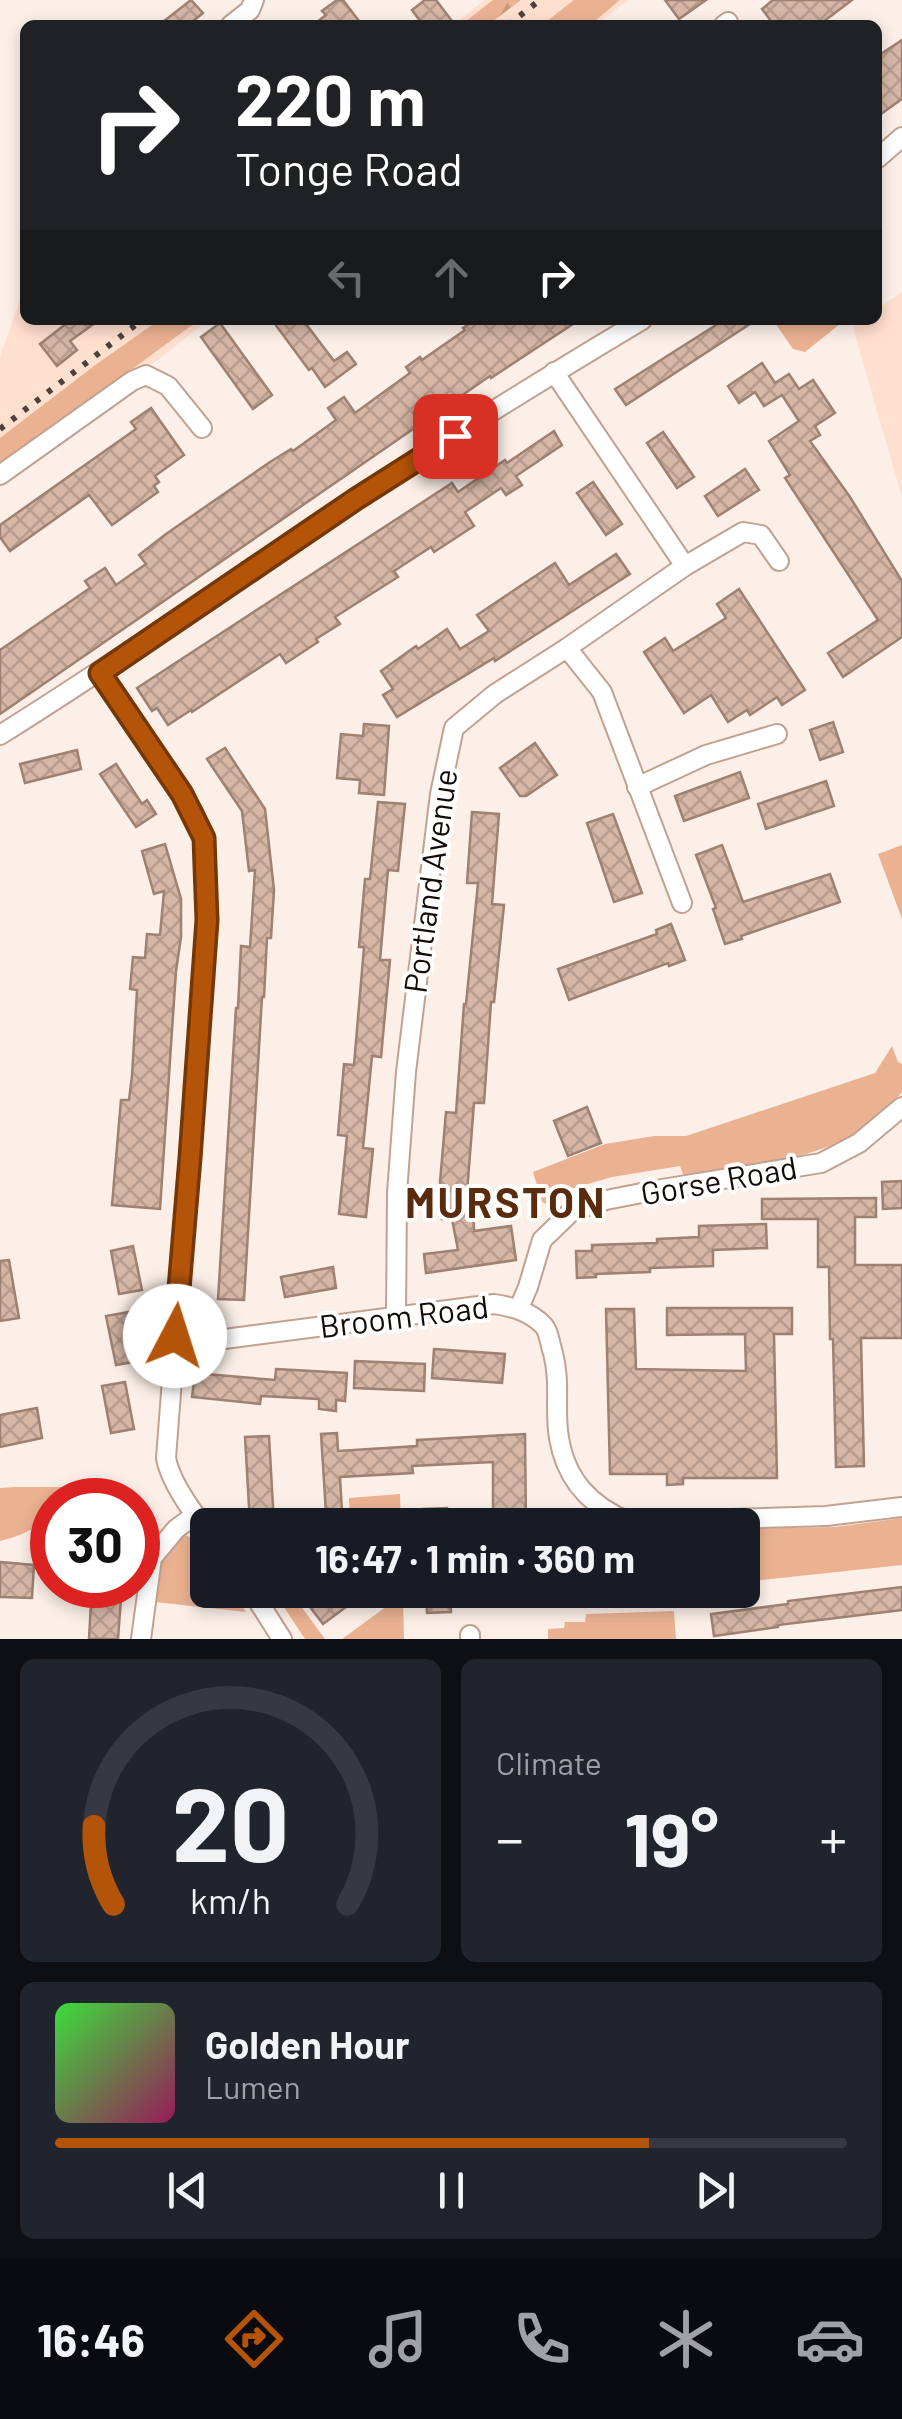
<!DOCTYPE html>
<meta charset="utf-8">
<style>
:root{--surface:#171b24;--page:#20242c;--text:#f1f3f6;--muted:#9ea1a6;--line:#363941;--accent:#b35408}
body{margin:0;font-family:Barlow,sans-serif;background:var(--page);color:var(--text);height:100vh;display:flex;flex-direction:column;font-size:38px;white-space:nowrap}
*{box-sizing:border-box;margin:0}
p{font-size:32px;color:var(--muted)}
.icon{flex:none;width:55px;height:55px;fill:none;stroke:currentColor;stroke-width:2;stroke-linecap:round;stroke-linejoin:round}
.map{position:relative;height:1639px;overflow:hidden}
.side{display:flex;flex-direction:column;gap:20px;padding:20px;background:#0d0f14;flex:1}
.side>*{flex:none}
.guide{position:absolute;left:20px;top:20px;width:862px;height:305px;border-radius:15px;box-shadow:0 5px 15px #0003;background:#202124;color:#fff;overflow:hidden}
.speed{position:absolute;left:30px;top:1478px;display:flex;gap:20px;font-size:50px;font-weight:700;text-align:center}
.speed>*{display:grid;place-content:center;width:130px;height:130px;border-radius:50%;background:var(--surface);box-shadow:0 5px 15px #0003;line-height:1}
.speed .limit{border:15px solid #d22;background:#fff;color:#111}
.pin{position:absolute;display:grid;place-items:center;width:85px;height:85px;color:#fff;margin:-42px;border-radius:20px;box-shadow:0 5px 15px #0006}
.me{position:absolute;width:110px;margin:-55px;rotate:5deg;stroke-linejoin:round;filter:drop-shadow(0 0 8px #0008)}
.turn{display:flex;align-items:center;gap:35px;height:210px;padding:0 50px;font-size:45px}
.turn .icon{width:130px;height:130px;stroke-width:2.5}
.turn b{display:block;font-size:70px;line-height:85px}
.lanes{display:flex;align-items:center;height:95px;padding:0 50px;background:#0003;justify-content:center;gap:50px;direction:ltr}
.lanes .off{opacity:.35}
.big{font-size:75px;font-weight:700;line-height:1.1}
.side .tile{flex:1;display:flex;flex-direction:column;justify-content:center;gap:15px;min-width:0;padding:0 35px;border-radius:15px;background:var(--page)}
.side .dial{align-items:center;gap:0}
.dial svg{height:260px;overflow:visible;fill:none;stroke:var(--line);stroke-width:7;stroke-linecap:round;text-anchor:middle}
.dial text{fill:var(--text);stroke:none}
.song{display:flex;align-items:center;gap:30px}
.cover{width:120px;height:120px;border-radius:15px;background:linear-gradient(135deg,hsl(120 70% 55%),hsl(330 70% 35%))}
.played{height:10px;border-radius:5px;background:linear-gradient(90deg,var(--accent) 75%,var(--line) 75%)}
.keys{display:flex;justify-content:space-around;direction:ltr}
.heat{display:flex;justify-content:space-between;align-items:center;font-size:55px;direction:ltr}
.side .tiles{flex:1;display:grid;gap:20px;grid-template-columns:1fr 1fr}
.tile:last-child{grid-column:span 2}
.trip{position:absolute;left:190px;top:1508px;width:570px;height:100px;border-radius:15px;background:var(--surface);box-shadow:0 5px 15px #0003;font-weight:700;line-height:100px;text-align:center}
.tab-bar{display:flex;height:160px;justify-content:space-around;align-items:center;background:#090b0e;color:var(--muted)}
.tab-bar .icon{width:70px;height:70px}
.tab-bar .on{color:var(--accent)}
.tab-bar b{font-size:45px;color:var(--text)}
.map>svg:first-child{display:block}
.built{fill:#ffdfce}
.green{fill:#ebb292}
.forest{fill:url(#forest-firs)}
.building{fill:url(#building-cross-hatch);stroke:#9e8171;stroke-width:2.5}
.lines{fill:none;stroke-linecap:round;stroke-linejoin:round}
.minor-casing{stroke:#c0a291;stroke-width:22}
.minor{stroke:#fff;stroke-width:18}
.rail{stroke:#4c413b;stroke-width:6;stroke-dasharray:5 10;stroke-linecap:butt}
.route-casing{stroke:#743705;stroke-width:25}
.route{stroke:#b35408;stroke-width:18}
.labels{text-anchor:middle;stroke-width:8;stroke-linejoin:round;paint-order:stroke}
.street-label{font-size:32px;fill:#140a05;stroke:#fff}
.district-label{font-size:42px;font-weight:bold;letter-spacing:2.5px;fill:#5a2c0d;stroke:#fff}
</style>
<div class="map">
<svg width="902" height="1639" viewBox="0 0 902 1639">
<defs>
<pattern id="forest-firs" width="22" height="20" patternUnits="userSpaceOnUse" patternTransform="scale(2.5)"><rect width="22" height="20" fill="#ebb292"/><path d="M5 1l3.5 6h-7zM16 11l3.5 6h-7z" fill="#c9987c"/></pattern>
<pattern id="building-cross-hatch" width="8" height="8" patternUnits="userSpaceOnUse" patternTransform="scale(2.5)"><rect width="8" height="8" fill="#d6b7a6"/><path d="M0 0l8 8M0 8l8-8" fill="none" stroke="#b79c8d"/></pattern>
</defs>
<rect width="100%" height="100%" fill="#fcefe8"/>
<g class="built">
<path d="M485 0H629L596 25H452Z"/>
<path d="M25 290V320H208L159 359 0 468V357L23 291Z"/>
<path d="M902 292V497L853 328 863 320H878V309Z"/>
</g>
<g class="green">
<path d="M574 0H620L590 25H542Z"/>
<path d="M159 320H199L0 466V438L94 366Z"/>
<path d="M773 320H845L805 352 793 349Z"/>
<path d="M902 845V919L878 854Z"/>
<path d="M892 1046 898 1062 902 1064V1092C893 1103 882 1117 870 1125 818 1161 745 1166 684 1177L680 1166 612 1177 560 1192 549 1205 542 1202 533 1172 605 1144 654 1136H686L875 1073Z"/>
<path d="M15 1487H85L68 1500H52V1514C36 1529 21 1536 0 1541V1488Z"/>
<path d="M400 1494 401 1525H350L349 1498Z"/>
<path d="M902 1518V1565L743 1582V1529L835 1527Z"/>
<path d="M183 1535 191 1537 207 1559 208 1590H230L246 1612 155 1602C156 1575 157 1550 183 1535Z"/>
<path d="M277 1590H289L325 1639H305L276 1595Z"/>
<path d="M403 1601 404 1639H342L390 1604Z"/>
<path d="M674 1611 676 1639H548V1629L564 1628 565 1622H585L586 1614Z"/>
</g>
<path class="forest" d="M493 0H521L488 25H461Z"/>
<g class="building">
<path d="M191 0 203 13 188 25H159Z"/>
<path d="M337 0H343L362 25H313L326 15 322 11Z"/>
<path d="M425 0H436L455 25H423L412 10Z"/>
<path d="M665 0H706L679 19Z"/>
<path d="M773 0H852L819 25H774L762 9Z"/>
<path d="M902 40V99L878 116V56Z"/>
<path d="M71 320H99L70 341 77 350 57 366 40 344Z"/>
<path d="M272 320H303L334 361 347 352 356 364 325 387 312 368 309 370Z"/>
<path d="M475 320H579L491 378 490 376 0 714V650L90 588 85 581 105 568 116 585 146 564 139 555 166 534 270 462 291 449 293 451 336 420 328 408 344 397 355 413 410 373 406 367 420 357 422 360 465 330 463 328Z"/>
<path d="M724 320H756L626 405 615 389Z"/>
<path d="M220 323 272 395 253 409 201 337Z"/>
<path d="M762 363 775 383 789 374 799 389 813 380 835 413 815 426 820 435 810 441 850 497 902 581V637L843 677 828 653 878 620 785 478 790 475 769 441 799 421 782 395 764 406 755 392 739 403 728 386Z"/>
<path d="M151 408 184 455 155 476 159 482 154 486 158 492 112 525 89 495 10 551 0 537V525L136 429 131 422Z"/>
<path d="M554 431 562 445 516 476 522 485 506 495 501 488 465 512 474 526 434 552 431 547 394 571 398 577 335 617 340 624 316 639 318 642 286 663 280 654 192 712 191 710 168 725 157 708 152 711 137 688 452 483 458 492 505 460 507 463Z"/>
<path d="M663 432 694 477 677 488 647 443Z"/>
<path d="M745 469 759 490 718 516 705 496Z"/>
<path d="M593 482 622 524 606 535 577 493Z"/>
<path d="M616 554 630 574 495 661 494 658 397 717 383 695 393 689 381 671 416 646 418 649 447 629 460 649 489 631 477 615 555 563 569 585Z"/>
<path d="M739 589 805 690 782 705 777 697 750 715 747 710 728 722 711 695 684 713 644 652 665 638 673 651 726 618 717 604Z"/>
<path d="M833 722 843 752 820 760 810 730Z"/>
<path d="M364 724 389 726 384 795 359 793 360 780 337 778 341 734 363 736Z"/>
<path d="M535 743 557 775 526 796H520L500 768Z"/>
<path d="M225 748 265 809 274 890 271 938H267L264 997H262L244 1300 218 1299 236 1008H238L241 946 250 947 255 870 249 871 242 811 207 759Z"/>
<path d="M77 750 81 769 25 783 20 764Z"/>
<path d="M116 764 142 804 147 800 156 814 136 827 100 774Z"/>
<path d="M740 772 749 798 684 821 675 796Z"/>
<path d="M826 781 834 806 766 829 758 804Z"/>
<path d="M378 802 405 804 398 871 388 870 380 960H390L381 1057 372 1056 363 1148 373 1149 366 1217 339 1214 347 1136 338 1135 344 1064 354 1065 364 947H359L365 879H370Z"/>
<path d="M472 812 499 814 492 904 504 905 494 1002H491L484 1103H474L467 1193H473L474 1231 511 1226 516 1260 426 1273 424 1254 458 1250 452 1219H442L440 1182 446 1112 456 1113 464 1004H466L478 883H467Z"/>
<path d="M613 814 642 893 614 902 587 823Z"/>
<path d="M165 844 181 899V937L176 971 160 1209 112 1205 121 1100H129L132 1076 137 990 130 989 133 957 145 958 147 934 160 935 164 891 154 894 142 851Z"/>
<path d="M722 845 743 902 830 874 840 902 741 936 742 939 725 944 713 909 716 908 696 855Z"/>
<path d="M671 924 685 960 669 966 668 963 569 1000 558 969 657 934 656 930Z"/>
<path d="M587 1107 601 1143 568 1156 554 1121Z"/>
<path d="M902 1181V1208L883 1209 882 1182Z"/>
<path d="M876 1198V1217H855V1265H902V1338H861L864 1466 836 1467 833 1339H830L829 1267H818V1219H762V1199Z"/>
<path d="M766 1224 767 1248 713 1250V1266L650 1268V1272L596 1274V1277L577 1278 576 1251H592V1245L657 1243V1239L699 1237V1226Z"/>
<path d="M133 1246 142 1290 119 1294 111 1251Z"/>
<path d="M9 1260 19 1318 0 1321V1261Z"/>
<path d="M333 1267 336 1288 285 1297 281 1277Z"/>
<path d="M667 1308H792V1334H774L777 1478H683V1484L667 1485V1474H610L606 1309H634L636 1369 746 1371 745 1334 667 1335Z"/>
<path d="M129 1312 139 1361 116 1365 106 1316Z"/>
<path d="M434 1349 505 1354 502 1383 432 1378Z"/>
<path d="M355 1361 425 1364 424 1391 354 1388Z"/>
<path d="M276 1369 347 1373 345 1401 336 1400V1411L319 1409V1399L261 1396 260 1404 192 1397 195 1373 275 1380Z"/>
<path d="M125 1382 134 1429 111 1433 102 1386Z"/>
<path d="M37 1408 42 1438 0 1447V1415Z"/>
<path d="M337 1433 338 1451 417 1446V1440L525 1434 526 1525H493V1462L412 1466 413 1473 340 1477 342 1512 326 1513 321 1434Z"/>
<path d="M269 1436 274 1523 250 1524 245 1437Z"/>
<path d="M447 1508 448 1525H424L423 1509Z"/>
<path d="M0 1562 34 1565 32 1598 0 1597Z"/>
<path d="M92 1585H122L118 1639H89Z"/>
<path d="M902 1587V1610L778 1625V1627L714 1636 711 1614 788 1604V1601Z"/>
<path d="M324 1590H369L323 1624 307 1603Z"/>
<path d="M426 1590H450L451 1612 427 1613Z"/>
</g>
<g class="lines">
<g class="minor-casing">
<g id="minor">
<path d="M231 25 250 10 254 0"/>
<path d="M724 25 728 22"/>
<path d="M878 158 902 137"/>
<path d="M554 372 685 566"/>
<path d="M0 475 132 381 146 375 168 386 202 428"/>
<path d="M567 648 602 692 682 903"/>
<path d="M99 673 193 812 204 838 207 921 166 1458C170 1481 193 1513 208 1532"/>
<path d="M0 735C120 660 236 579 353 501 448 438 545 378 642 320"/>
<path d="M637 787 706 755 777 734"/>
<path d="M519 1308 528 1287 542 1240 572 1211 606 1200 662 1189 821 1163 859 1143 902 1107"/>
<path d="M396 1317 397 1193 406 1072 440 794 454 728 495 694 567 648 685 566 743 532 761 535 779 561"/>
<path d="M175 1336 217 1340 494 1304C513 1307 529 1311 543 1325 549 1331 550 1344 553 1353 561 1384 554 1409 559 1438 566 1480 590 1506 629 1522L826 1516 902 1507"/>
<path d="M251 1590 282 1639"/>
<path d="M470 1635V1639"/>
<path d="M141 1639 152 1558 176 1529 195 1515"/>
</g>
</g>
<use href="#minor" class="minor"/>
<g class="rail">
<path d="M508 25 540 0"/>
<path d="M0 429 142 320"/>
</g>
</g>
<g class="lines">
<g class="route-casing">
<path id="route" d="M175 1336 190 1158 207 920 204 838 182 794 100 673 356 499 455 436"/>
</g>
<use href="#route" class="route"/>
</g>
<g class="labels">
<g class="street-label">
<text transform="translate(431 881) rotate(-82)" y="11">Portland Avenue</text>
<text transform="translate(719 1181) rotate(-10)" y="11">Gorse Road</text>
<text transform="translate(404 1317) rotate(-7)" y="11">Broom Road</text>
</g>
<g class="district-label">
<text x="506" y="1218">MURSTON</text>
</g>
</g>
</svg>
<div class="speed"><div class="limit">30</div></div>
<div class="pin" style="left:455px;top:436px;background:#d93025"><svg class="icon" aria-label="arrive" viewBox="0 0 24 24"><path d="M6 21V4h12l-3 4 3 4H6"/></svg></div>
<svg class="me" style="left:175px;top:1336px" viewBox="-20 -20 40 40"><circle r="19" fill="#fff"/><path d="M0-13L10 11 0 6-10 11z" fill="#b35408"/></svg>
<div class="trip">16:47 · 1 min · 360 m</div>
<div class="guide">
<div class="turn"><svg class="icon" aria-label="right" viewBox="0 0 24 24"><path d="M7 20v-9h11M14 6l5 5-5 5"/></svg><div><b>220 m</b>Tonge Road</div></div>
<div class="lanes"><svg class="icon off" aria-label="left" viewBox="0 0 24 24"><path d="M17 20v-9H6M10 6l-5 5 5 5"/></svg><svg class="icon off" aria-label="ahead" viewBox="0 0 24 24"><path d="M12 20V5M6 11l6-6 6 6"/></svg><svg class="icon" aria-label="right" viewBox="0 0 24 24"><path d="M7 20v-9h11M14 6l5 5-5 5"/></svg></div>
</div>
</div>
<section class="side">
<div class="tiles">
<div class="tile dial"><svg viewBox="0 0 100 80">
<path d="M14 69A42 42 0 1 1 86 69"/>
<path d="M14 69A42 42 0 0 1 8 45" stroke="#b35408"/>
<text x="50" y="56" font-size="32" font-weight="700">20</text>
<text x="50" y="72" font-size="11">km/h</text>
</svg></div>
<div class="tile"><p>Climate</p>
<div class="heat"><a>−</a><b class="big">19°</b><a>+</a></div>
</div>
<div class="tile">
<div class="song"><i class="cover"></i><div><b>Golden Hour</b><p>Lumen</p></div></div>
<div class="played"></div>
<div class="keys"><svg class="icon" aria-label="previous" viewBox="0 0 24 24"><path d="M18 5L8 12l10 7zM5 5v14"/></svg><svg class="icon" aria-label="pause" viewBox="0 0 24 24"><path d="M8 5v14M16 5v14"/></svg><svg class="icon" aria-label="next" viewBox="0 0 24 24"><path d="M6 5l10 7-10 7zM19 5v14"/></svg></div>
</div>
</div>
</section>
<nav class="tab-bar">
<b>16:46</b>
<svg class="icon on" aria-label="directions" viewBox="0 0 24 24"><path d="M12 3l9 9-9 9-9-9zM9 14v-3h6M13 9l2 2-2 2"/></svg>
<svg class="icon" aria-label="music" viewBox="0 0 24 24"><path d="M9 18V5l10-2v13"/><circle cx="6" cy="18" r="3"/><circle cx="16" cy="16" r="3"/></svg>
<svg class="icon" aria-label="phone" viewBox="0 0 24 24"><path d="M5 4h4l2 5-3 2q2 4 5 5l2-3 5 2v4C11 20 4 13 5 4z"/></svg>
<svg class="icon" aria-label="climate" viewBox="0 0 24 24"><path d="M12 3v18M4 7l16 10M4 17L20 7"/></svg>
<svg class="icon" aria-label="car" viewBox="0 0 24 24"><path d="M5 17H2v-5l4-1 3-4h7l3 4 3 1v5h-3M9 17h6M6 11h13"/><circle cx="7" cy="17" r="2"/><circle cx="17" cy="17" r="2"/></svg>
</nav>
